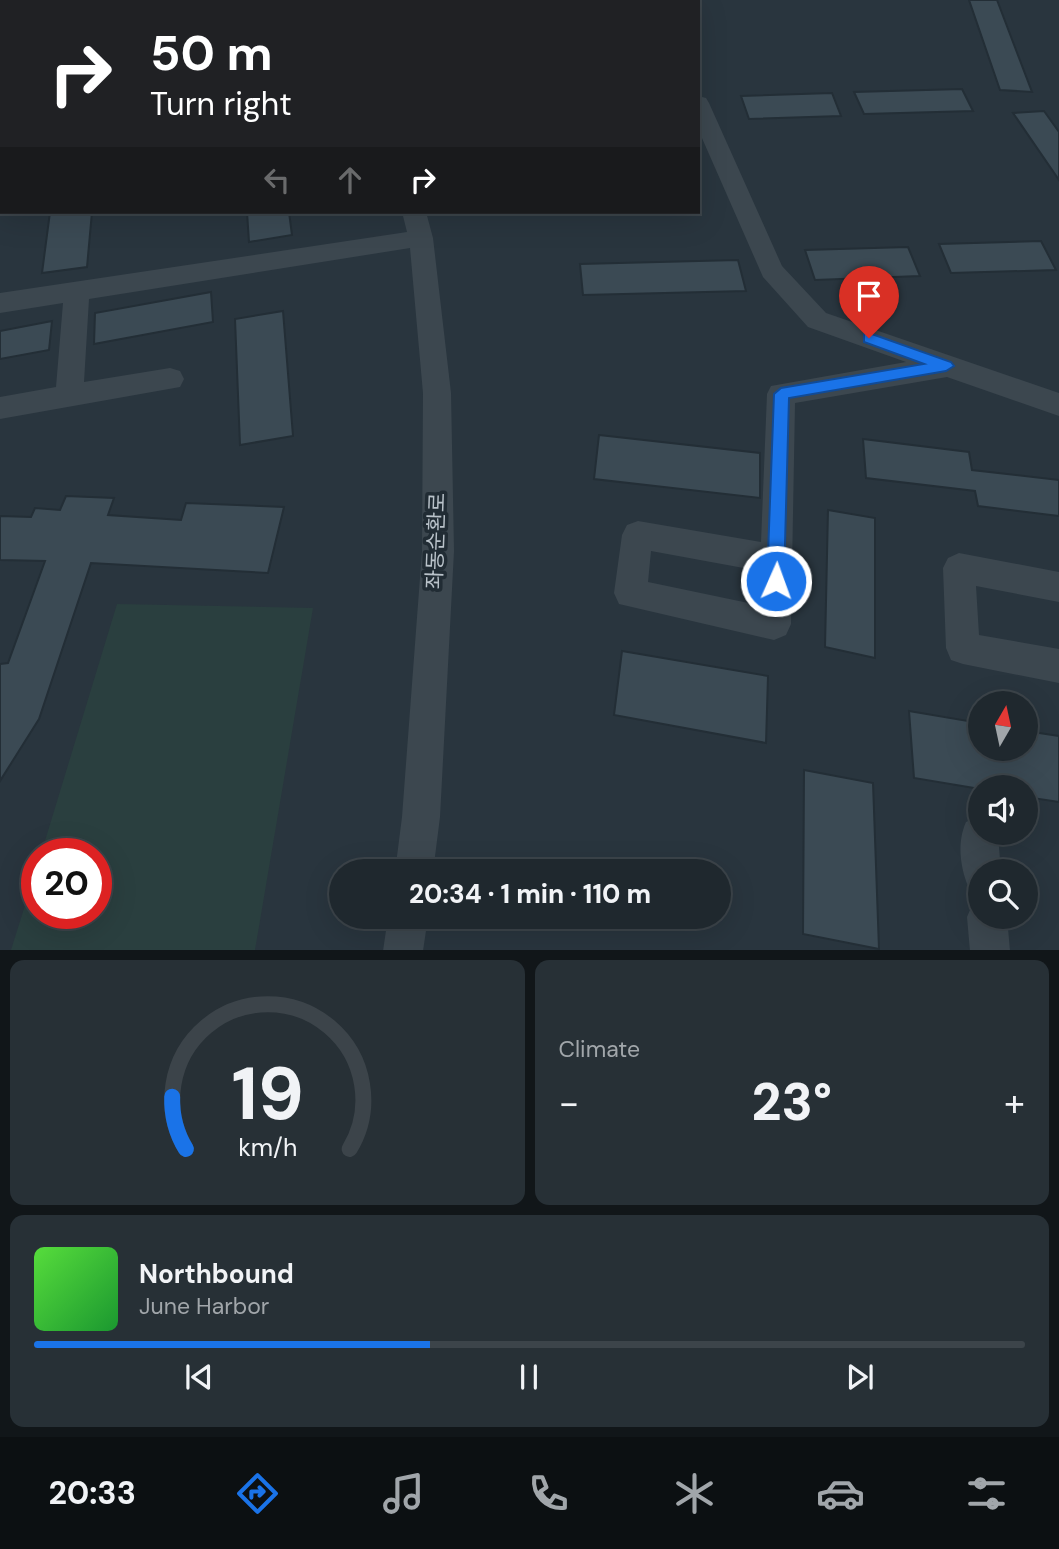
<!DOCTYPE html>
<meta charset="utf-8">
<style>
:root{--surface:#1f282e;--page:#273036;--text:#f1f3f6;--muted:#a1a6aa;--line:#3c444a;--accent:#1a73e8}
body{margin:0;font-family:"DM Sans","Noto Sans KR",sans-serif;background:var(--page);color:var(--text);height:100vh;display:flex;flex-direction:column;font-size:26px;white-space:nowrap}
*{box-sizing:border-box;margin:0}
p{font-size:23px;color:var(--muted)}
.icon{flex:none;width:38px;height:38px;fill:none;stroke:currentColor;stroke-width:2;stroke-linecap:round;stroke-linejoin:round}
.map{position:relative;height:950px;overflow:hidden}
.panel{display:flex;flex-direction:column;gap:10px;padding:10px;background:#111619;flex:1}
.panel>*{flex:none}
.guide{position:absolute;left:0px;top:0px;width:700px;height:214px;box-shadow:0 7px 28px #0002,0 0 0 2px var(--line);background:#202124;color:#fff;overflow:hidden}
.needle{width:46px;rotate:9deg}
.tools{position:absolute;left:968px;top:691px;display:grid;gap:14px}
.tools a{display:grid;place-items:center;width:70px;height:70px;border-radius:50%;background:var(--surface);box-shadow:0 7px 28px #0002,0 0 0 2px var(--line);font-size:35px}
.speed{position:absolute;left:21px;top:838px;display:flex;gap:14px;font-size:35px;font-weight:700;text-align:center}
.speed>*{display:grid;place-content:center;width:91px;height:91px;border-radius:50%;background:var(--surface);box-shadow:0 7px 28px #0002,0 0 0 2px var(--line);line-height:1}
.speed .limit{border:10px solid #d22;background:#fff;color:#111}
.pin{position:absolute;display:grid;place-items:center;width:60px;height:60px;color:#fff;margin:-72px -30px;border-radius:50% 50% 50% 0;rotate:-45deg;box-shadow:0 0 7px #0007}
.pin .icon{rotate:45deg}
.me{position:absolute;width:77px;margin:-38px;rotate:2deg;stroke-linejoin:round;filter:drop-shadow(0 0 5px #0008)}
.turn{display:flex;align-items:center;gap:24px;height:147px;padding:0 35px;font-size:32px}
.turn .icon{width:91px;height:91px;stroke-width:2.5}
.turn b{display:block;font-size:49px;line-height:60px}
.lanes{display:flex;align-items:center;height:66px;padding:0 35px;background:#0003;justify-content:center;gap:35px;direction:ltr}
.lanes .off{opacity:.35}
.big{font-size:52px;font-weight:800;line-height:1.1}
.panel .card{flex:1;display:flex;flex-direction:column;justify-content:center;gap:10px;min-width:0;padding:0 24px;border-radius:14px;background:var(--page)}
.panel .dial{align-items:center;gap:0}
.dial svg{height:182px;overflow:visible;fill:none;stroke:var(--line);stroke-width:7;stroke-linecap:round;text-anchor:middle}
.dial text{fill:var(--text);stroke:none}
.song{display:flex;align-items:center;gap:21px}
.cover{width:84px;height:84px;border-radius:10px;background:linear-gradient(135deg,hsl(110 70% 55%),hsl(130 70% 35%))}
.played{height:7px;border-radius:4px;background:linear-gradient(90deg,var(--accent) 40%,var(--line) 40%)}
.keys{display:flex;justify-content:space-around;direction:ltr}
.heat{display:flex;justify-content:space-between;align-items:center;font-size:38px;direction:ltr}
.panel .tiles{flex:1;display:grid;gap:10px;grid-template-columns:1fr 1fr}
.card:last-child{grid-column:span 2}
.trip{position:absolute;left:329px;top:859px;width:402px;height:70px;border-radius:35px;background:var(--surface);box-shadow:0 7px 28px #0002,0 0 0 2px var(--line);font-weight:800;line-height:70px;text-align:center}
.tabs{display:flex;height:112px;justify-content:space-around;align-items:center;background:#0c1012;color:var(--muted)}
.tabs .icon{width:49px;height:49px}
.tabs .selected{color:var(--accent)}
.tabs b{font-size:32px;color:var(--text)}
.map>svg:first-child{display:block}
.green{fill:#2a3f3f}
.building{fill:#3b4a54;stroke:#232e36;stroke-width:2}
.lines{fill:none;stroke-linecap:round;stroke-linejoin:round}
.minor{fill:#3c474f;fill-rule:evenodd}
.major{fill:#5b666e;fill-rule:evenodd}
.route{fill:#1a73e8;stroke:#114b97;stroke-width:2}
.labels{text-anchor:middle;stroke-width:7;stroke-linejoin:round;paint-order:stroke}
.street-label{font-size:21px;fill:#b9c2c9;stroke:#212c34}
</style>
<div class="map">
<svg width="1059" height="951" viewBox="0 0 1059 951">
<rect width="100%" height="100%" fill="#29353e"/>
<path class="green" d="M117 604 313 608 255 950H11L37 867V914H96V854H41Z"/>
<g class="building">
<path d="M969 0H997L1032 92 1000 90Z"/>
<path d="M962 89 973 111 864 114 854 92Z"/>
<path d="M832 93 841 116 749 119 741 96Z"/>
<path d="M1044 111 1059 132V180L1013 113Z"/>
<path d="M50 212H92L87 267 42 273Z"/>
<path d="M247 212H289L292 235 249 242Z"/>
<path d="M1041 241 1056 270 951 273 939 244Z"/>
<path d="M908 247 920 276 815 280 805 250Z"/>
<path d="M738 260 746 291 583 295 580 264Z"/>
<path d="M211 292 213 322 94 344 95 313Z"/>
<path d="M283 311 293 436 240 445 235 319Z"/>
<path d="M52 321 49 350 0 359V331Z"/>
<path d="M599 435 760 453V498L594 479Z"/>
<path d="M863 439 969 452 972 470 1059 480V516L978 506 975 491 866 478Z"/>
<path d="M66 496 114 498 108 515 181 520 186 503 284 507 268 573 91 563 39 719 0 781V664L8 663 45 561 0 560V516L31 517 35 508 60 510Z"/>
<path d="M828 510 875 518V658L825 647Z"/>
<path d="M622 651 768 676 766 743 614 715Z"/>
<path d="M909 711 980 723V749H1026V731L1059 736V802L1026 797V788L980 789 914 778Z"/>
<path d="M804 770 873 783 879 949 803 934Z"/>
</g>
<g class="lines">
<g class="minor">
<rect x="323" y="0" width="20" height="2"/>
<path d="M698 96 706 98 709 103 782 266 826 313 1059 393V416L947 377 795 403 791 624 786 635 774 640 619 604 614 593 622 535 627 525 638 521 761 542 767 394 771 386 906 362 808 327 763 277 698 129ZM651 551 760 571 758 605 648 582Z"/>
<path d="M402 212H426L433 238 451 393 454 551 440 817 433 872H395L402 817 422 551 423 393 410 248 89 299 84 382 170 368 180 371 184 379 180 387 0 419V397L56 387 63 303 0 313V293L407 232Z"/>
<path d="M959 553 1059 572V602L976 586 979 635 1059 649V683L963 664 951 660 946 648 943 568 948 558Z"/>
<path d="M979 816 980 833 998 835 1001 872H980V890L968 886C960 866 957 842 966 822Z"/>
<path d="M980 900V917H1007L1010 951H970L967 917 973 903Z"/>
<path d="M388 917H428L423 951H383Z"/>
</g>
<g class="major">
<path d="M285 0H316L283 2Z"/>
<path d="M2 50V66L0 67V51Z"/>
</g>
</g>
<path class="route" d="M869 333 951 362 954 366 946 371 789 398 784 581 782 586 776 589 770 586 767 581 774 394 781 388 924 364 864 342V334Z"/>
<g class="labels">
<g class="street-label">
<text transform="translate(436 541) rotate(-88)" y="7">좌동순환로</text>
</g>
</g>
</svg>
<div class="tools">
<a><svg class="needle" viewBox="-14 -14 28 28"><path d="M0-13l5 13h-10z" fill="#e53935"/><path d="M0 13l5-13h-10z" fill="#a1a6aa"/></svg></a>
<a><svg class="icon" aria-label="sound" viewBox="0 0 24 24"><path d="M4 9h4l5-4v14l-5-4H4zM17 9q2 3 0 6"/></svg></a>
<a><svg class="icon" aria-label="search" viewBox="0 0 24 24"><circle cx="10" cy="10" r="6"/><path d="M15 15l6 6"/></svg></a>
</div>
<div class="speed"><div class="limit">20</div></div>
<div class="pin" style="left:869px;top:338px;background:#d93025"><svg class="icon" aria-label="arrive" viewBox="0 0 24 24"><path d="M6 21V4h12l-3 4 3 4H6"/></svg></div>
<svg class="me" style="left:776px;top:581px" viewBox="-20 -20 40 40"><circle r="17" fill="#1a73e8" stroke="#fff" stroke-width="3"/><path d="M0-11L8 9 0 5-8 9z" fill="#fff"/></svg>
<div class="trip">20:34 · 1 min · 110 m</div>
<div class="guide">
<div class="turn"><svg class="icon" aria-label="right" viewBox="0 0 24 24"><path d="M7 20v-9h11M14 6l5 5-5 5"/></svg><div><b>50 m</b>Turn right</div></div>
<div class="lanes"><svg class="icon off" aria-label="left" viewBox="0 0 24 24"><path d="M17 20v-9H6M10 6l-5 5 5 5"/></svg><svg class="icon off" aria-label="ahead" viewBox="0 0 24 24"><path d="M12 20V5M6 11l6-6 6 6"/></svg><svg class="icon" aria-label="right" viewBox="0 0 24 24"><path d="M7 20v-9h11M14 6l5 5-5 5"/></svg></div>
</div>
</div>
<section class="panel">
<div class="tiles">
<div class="card dial"><svg viewBox="0 0 100 80">
<path d="M14 69A42 42 0 1 1 86 69"/>
<path d="M14 69A42 42 0 0 1 8 46" stroke="#1a73e8"/>
<text x="50" y="56" font-size="32" font-weight="700">19</text>
<text x="50" y="72" font-size="11">km/h</text>
</svg></div>
<div class="card"><p>Climate</p>
<div class="heat"><a>−</a><b class="big">23°</b><a>+</a></div>
</div>
<div class="card">
<div class="song"><i class="cover"></i><div><b>Northbound</b><p>June Harbor</p></div></div>
<div class="played"></div>
<div class="keys"><svg class="icon" aria-label="previous" viewBox="0 0 24 24"><path d="M18 5L8 12l10 7zM5 5v14"/></svg><svg class="icon" aria-label="pause" viewBox="0 0 24 24"><path d="M8 5v14M16 5v14"/></svg><svg class="icon" aria-label="next" viewBox="0 0 24 24"><path d="M6 5l10 7-10 7zM19 5v14"/></svg></div>
</div>
</div>
</section>
<nav class="tabs">
<b>20:33</b>
<svg class="icon selected" aria-label="directions" viewBox="0 0 24 24"><path d="M12 3l9 9-9 9-9-9zM9 14v-3h6M13 9l2 2-2 2"/></svg>
<svg class="icon" aria-label="music" viewBox="0 0 24 24"><path d="M9 18V5l10-2v13"/><circle cx="6" cy="18" r="3"/><circle cx="16" cy="16" r="3"/></svg>
<svg class="icon" aria-label="phone" viewBox="0 0 24 24"><path d="M5 4h4l2 5-3 2q2 4 5 5l2-3 5 2v4C11 20 4 13 5 4z"/></svg>
<svg class="icon" aria-label="climate" viewBox="0 0 24 24"><path d="M12 3v18M4 7l16 10M4 17L20 7"/></svg>
<svg class="icon" aria-label="car" viewBox="0 0 24 24"><path d="M5 17H2v-5l4-1 3-4h7l3 4 3 1v5h-3M9 17h6M6 11h13"/><circle cx="7" cy="17" r="2"/><circle cx="17" cy="17" r="2"/></svg>
<svg class="icon" aria-label="filters" viewBox="0 0 24 24"><path d="M4 7h16M4 17h16"/><circle cx="9" cy="7" r="2"/><circle cx="15" cy="17" r="2"/></svg>
</nav>
